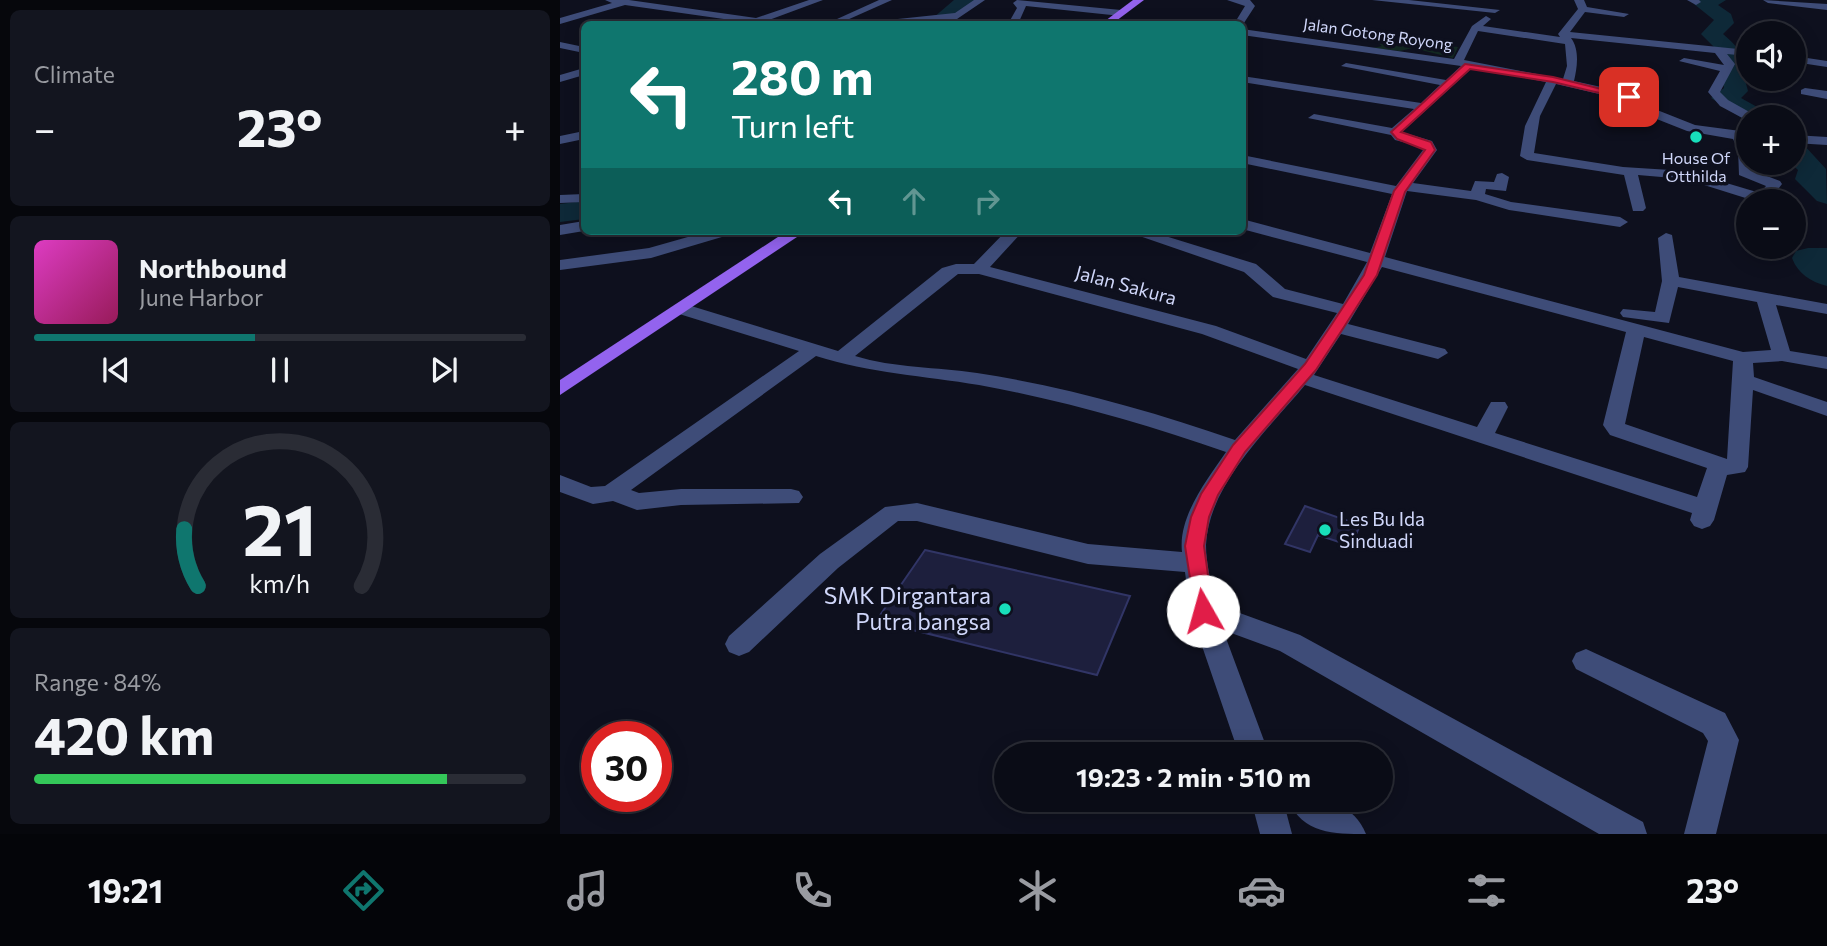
<!DOCTYPE html>
<meta charset="utf-8">
<style>
:root{--surface:#0a0c16;--page:#13151f;--text:#f1f3f6;--muted:#999ba1;--line:#2a2c35;--accent:#0f766e}
body{margin:0;font-family:Commissioner,sans-serif;background:var(--page);color:var(--text);height:100vh;display:flex;flex-direction:column;font-size:26px;white-space:nowrap}
*{box-sizing:border-box;margin:0}
p{font-size:23px;color:var(--muted)}
.icon{flex:none;width:38px;height:38px;fill:none;stroke:currentColor;stroke-width:2;stroke-linecap:round;stroke-linejoin:round}
.map{position:relative;flex:1;overflow:hidden}
.details{display:flex;flex-direction:column;gap:10px;padding:10px;background:#06070c;width:560px}
.details>*{flex:none}
.top-card{position:absolute;left:21px;top:21px;width:665px;height:214px;border-radius:10px;box-shadow:0 4px 18px #0003,0 0 0 2px var(--line);background:#0f766e;color:#fff;overflow:hidden}
.controls{position:absolute;left:1176px;top:21px;display:grid;gap:14px}
.controls a{display:grid;place-items:center;width:70px;height:70px;border-radius:50%;background:var(--surface);box-shadow:0 4px 18px #0003,0 0 0 2px var(--line);font-size:35px}
.speed{position:absolute;left:21px;top:721px;display:flex;gap:14px;font-size:35px;font-weight:700;text-align:center}
.speed>*{display:grid;place-content:center;width:91px;height:91px;border-radius:50%;background:var(--surface);box-shadow:0 4px 18px #0003,0 0 0 2px var(--line);line-height:1}
.speed .limit{border:10px solid #d22;background:#fff;color:#111}
.pin{position:absolute;display:grid;place-items:center;width:60px;height:60px;color:#fff;margin:-30px;border-radius:14px;box-shadow:0 4px 10px #0006}
.me{position:absolute;width:77px;margin:-38px;rotate:353deg;stroke-linejoin:round;filter:drop-shadow(0 0 5px #0008)}
.turn{display:flex;align-items:center;gap:24px;height:147px;padding:0 35px;font-size:32px}
.turn .icon{width:91px;height:91px;stroke-width:2.5}
.turn b{display:block;font-size:49px;line-height:60px}
.lanes{display:flex;align-items:center;height:66px;padding:0 35px;background:#0003;justify-content:center;gap:35px;direction:ltr}
.lanes .off{opacity:.35}
.big{font-size:52px;font-weight:700;line-height:1.1}
.details .card{flex:1;display:flex;flex-direction:column;justify-content:center;gap:10px;min-width:0;padding:0 24px;border-radius:10px;background:var(--page)}
.details .dial{align-items:center;gap:0}
.dial svg{height:182px;overflow:visible;fill:none;stroke:var(--line);stroke-width:7;stroke-linecap:round;text-anchor:middle}
.dial text{fill:var(--text);stroke:none}
.song{display:flex;align-items:center;gap:21px}
.cover{width:84px;height:84px;border-radius:10px;background:linear-gradient(135deg,hsl(310 70% 55%),hsl(330 70% 35%))}
.played{height:7px;border-radius:4px;background:linear-gradient(90deg,var(--accent) 45%,var(--line) 45%)}
.keys{display:flex;justify-content:space-around;direction:ltr}
.heat{display:flex;justify-content:space-between;align-items:center;font-size:38px;direction:ltr}
.charge{height:10px;border-radius:5px;background:linear-gradient(90deg,#34c759 84%,var(--line) 0)}
.trip{position:absolute;left:434px;top:742px;width:399px;height:70px;border-radius:35px;background:var(--surface);box-shadow:0 4px 18px #0003,0 0 0 2px var(--line);font-weight:700;line-height:70px;text-align:center}
.dock{display:flex;height:112px;justify-content:space-around;align-items:center;background:#040509;color:var(--muted)}
.dock .icon{width:49px;height:49px}
.dock .selected{color:var(--accent)}
.dock b{font-size:32px;color:var(--text)}
main{display:flex;flex:1;min-height:0}
.map>svg:first-child{display:block}
.green{fill:#122721}
.lines{fill:none;stroke-linecap:round;stroke-linejoin:round}
.river{fill:#0e2938;fill-rule:evenodd}
.building{fill:#1d1f3d;stroke:#313566;stroke-width:2}
.minor{fill:#3e4c78;fill-rule:evenodd}
.major{fill:#9363ee;fill-rule:evenodd}
.route{fill:#e11d48;stroke:#92132f;stroke-width:2}
.poi-dot{fill:#18dfbb;stroke:#0e101e;stroke-width:2.5}
.labels{text-anchor:middle;stroke-width:7;stroke-linejoin:round;paint-order:stroke}
.far-street-label{font-size:16px;fill:#d0d7fa;stroke:#0e101e}
.far-poi-label{font-size:16px;fill:#d0d7fa;stroke:#0e101e}
.street-label{font-size:19px;fill:#d0d7fa;stroke:#0e101e}
.poi-label{font-size:19px;fill:#d0d7fa;stroke:#0e101e;text-anchor:start}
.near-poi-label{font-size:23px;fill:#d0d7fa;stroke:#0e101e;text-anchor:end}
</style>
<main>
<section class="details">
<div class="card"><p>Climate</p>
<div class="heat"><a>−</a><b class="big">23°</b><a>+</a></div>
</div>
<div class="card">
<div class="song"><i class="cover"></i><div><b>Northbound</b><p>June Harbor</p></div></div>
<div class="played"></div>
<div class="keys"><svg class="icon" aria-label="previous" viewBox="0 0 24 24"><path d="M18 5L8 12l10 7zM5 5v14"/></svg><svg class="icon" aria-label="pause" viewBox="0 0 24 24"><path d="M8 5v14M16 5v14"/></svg><svg class="icon" aria-label="next" viewBox="0 0 24 24"><path d="M6 5l10 7-10 7zM19 5v14"/></svg></div>
</div>
<div class="card dial"><svg viewBox="0 0 100 80">
<path d="M14 69A42 42 0 1 1 86 69"/>
<path d="M14 69A42 42 0 0 1 8 44" stroke="#0f766e"/>
<text x="50" y="56" font-size="32" font-weight="700">21</text>
<text x="50" y="72" font-size="11">km/h</text>
</svg></div>
<div class="card"><p>Range · 84%</p><b class="big">420 km</b><div class="charge"></div></div>
</section>
<div class="map">
<svg width="1267" height="834" viewBox="0 0 1267 834">
<rect width="100%" height="100%" fill="#0e101e"/>
<path class="green" d="M802 38 873 39 879 44 898 47 893 58 853 48 840 51 813 48 822 46 818 43 821 40 807 41Z"/>
<g class="lines">
<g class="river">
<path d="M394 0H415L386 24H366Z"/>
<path d="M1137 0H1166L1158 5 1171 14 1174 23 1163 34C1177 46 1188 58 1188 77L1185 80 1188 91 1181 98 1206 112 1209 117H1188V122L1151 98 1164 88 1162 78 1169 70 1160 53 1141 34 1154 20 1134 4Z"/>
<path d="M1234 142 1243 144 1266 169 1267 204 1257 201 1235 179 1238 170 1231 163H1234Z"/>
<path d="M24 201V219L0 222V204Z"/>
<path d="M1248 248H1267V286C1251 282 1238 274 1232 258L1236 251Z"/>
</g>
</g>
<g class="building">
<path d="M745 506 800 525 791 546 758 535 750 552 725 544Z"/>
<path d="M365 550 570 596 537 675 316 621Z"/>
</g>
<g class="lines">
<g class="minor">
<path d="M45 0H69L196 18 249 0H263L209 20 221 24H199L65 5 0 24V18L52 3Z"/>
<path d="M319 0H332L278 24H266Z"/>
<path d="M414 0H425L397 19 290 24 395 13Z"/>
<path d="M457 0 561 10 566 13 561 16 466 6 458 24H448L457 8 453 3Z"/>
<path d="M667 0H690L695 6 682 26 674 24 685 6Z"/>
<path d="M812 0H849L940 10 935 13Z"/>
<path d="M1014 0H1024L1027 7 1069 14 1064 17 1025 12 1010 32 1188 50V56L1167 54 1175 64 1160 92 1168 100 1193 114 1195 117H1188V121L1160 106 1148 92 1160 71 1119 61 1124 58 1164 65 1155 53 1011 38C1020 50 1017 68 1014 81L1073 94 1092 108 1135 125 1188 132 1191 170 1220 181 1222 184 1209 201H1195L1125 179 1078 175 1086 208 1083 211H1073L1064 175 967 160 960 156 965 126 986 82 912 68 842 132 872 141 877 150 853 183 911 191 915 181 934 182 937 174 942 173 949 177 946 191 926 189 925 194 951 202 1060 217 1068 222 1060 227 949 210 916 200 847 191 825 257 1183 352 1211 350 1197 302 1118 287 1109 323 1063 317 1060 313 1063 309 1095 312 1102 281 1098 238 1106 233 1112 235 1119 277 1267 304V314L1216 305 1230 351 1267 357V369L1222 361 1193 363 1194 377 1267 402V416L1193 390 1188 467 1185 472 1167 475 1154 520 1150 526 1142 529 1134 526 1130 520 1132 513 745 385C708 430 649 483 646 545 646 564 652 585 655 604L740 635 1083 822 1087 834H1039L720 651 663 630 709 754H679L630 611 625 572 528 564 357 521H338L278 568 189 652 179 656 169 652 165 644 169 636 260 554 325 507 357 503 528 544 622 552C618 516 647 480 666 452 586 424 502 400 419 385 364 376 310 373 256 356L71 490 79 493 121 489H231L239 491 243 497 239 503 121 505 77 510 53 501 33 504 0 492V475L31 487 45 486 239 351 116 313 113 309 116 305H128L278 351 382 268 396 264H414L446 231H463L430 267 656 326 746 359 777 313 713 297 684 272 565 231H589L696 264 725 289 783 304 807 262 682 229V219L810 253 832 194 682 163V155L836 186 863 150 862 147 835 140 831 135 748 118 754 114 832 128 854 109 682 82V76L861 103 880 85 781 66 786 63 886 80 901 66 682 35V29L894 59 912 26 926 16 931 19 923 26 1000 37 998 34 1018 9ZM918 31 1005 44 1007 66 1003 79 904 60ZM996 84 1065 100 1084 114 1127 131 1173 139 1178 149 1179 175 1206 186 1200 193 1126 171 1063 167 974 153 980 116ZM822 267 1066 332 1043 425 1050 435 1147 468 1137 497 935 433 948 407 945 402H931L917 427 754 375 781 334 878 359 888 353 885 349 788 324ZM398 274H419L642 334 738 369 675 440C592 411 503 386 417 373 377 367 334 368 295 356ZM1084 337 1173 361 1167 459 1065 424Z"/>
<path d="M1127 0H1139L1141 2 1136 5Z"/>
<path d="M1203 0 1267 4V10L1208 3Z"/>
<path d="M0 42 24 47V53L0 48Z"/>
<path d="M1234 56 1267 61V67L1234 62Z"/>
<path d="M24 68V75L0 82V75Z"/>
<path d="M1245 88 1267 91V99L1241 94V90Z"/>
<path d="M24 131V139L0 144V136Z"/>
<path d="M1234 135 1267 137V145L1234 143Z"/>
<path d="M24 194V202L0 203V195Z"/>
<path d="M24 221V231L0 235V225Z"/>
<path d="M149 231H174L172 234 91 258 0 270V260L89 248Z"/>
<path d="M1026 649 1165 713 1179 740 1156 834H1124L1148 741 1143 733 1016 669 1012 661 1016 653Z"/>
<path d="M691 800H723L732 834H700Z"/>
<path d="M728 800C760 799 792 800 806 834 774 834 743 834 728 800Z"/>
</g>
<g class="major">
<path d="M573 0H584L552 24H541Z"/>
<path d="M227 231H246L0 395V380Z"/>
</g>
</g>
<path class="route" d="M905 64 993 77 1074 97 1069 100 993 82 910 69 841 132 871 142 875 150 845 192 817 275 784 327 756 370 685 452 658 495 649 517 644 546 653 611 650 617H636L625 546 631 517 641 494 673 445 745 364 770 327 804 275 834 191 865 150 837 139 831 132Z"/>
<g class="poi-dot">
<circle cx="1136" cy="137" r="7"/>
<circle cx="765" cy="530" r="7"/>
<circle cx="445" cy="609" r="7"/>
</g>
<g class="labels">
<g class="far-street-label">
<text transform="translate(818 34) rotate(8)" y="6">Jalan Gotong Royong</text>
</g>
<g class="far-poi-label">
<text x="1136" y="164">House Of<tspan x="1136" dy="18">Otthilda</tspan></text>
</g>
<g class="street-label">
<text transform="translate(566 285) rotate(15)" y="7">Jalan Sakura</text>
</g>
<g class="poi-label">
<text x="779" y="526">Les Bu Ida<tspan x="779" dy="22">Sinduadi</tspan></text>
</g>
<g class="near-poi-label">
<text x="431" y="604">SMK Dirgantara<tspan x="431" dy="26">Putra bangsa</tspan></text>
</g>
</g>
</svg>
<div class="controls">
<a><svg class="icon" aria-label="sound" viewBox="0 0 24 24"><path d="M4 9h4l5-4v14l-5-4H4zM17 9q2 3 0 6"/></svg></a>
<a>+</a>
<a>−</a>
</div>
<div class="speed"><div class="limit">30</div></div>
<div class="pin" style="left:1069px;top:97px;background:#d93025"><svg class="icon" aria-label="arrive" viewBox="0 0 24 24"><path d="M6 21V4h12l-3 4 3 4H6"/></svg></div>
<svg class="me" style="left:643px;top:611px" viewBox="-20 -20 40 40"><circle r="19" fill="#fff"/><path d="M0-13L10 11 0 6-10 11z" fill="#e11d48"/></svg>
<div class="trip">19:23 · 2 min · 510 m</div>
<div class="top-card">
<div class="turn"><svg class="icon" aria-label="left" viewBox="0 0 24 24"><path d="M17 20v-9H6M10 6l-5 5 5 5"/></svg><div><b>280 m</b>Turn left</div></div>
<div class="lanes"><svg class="icon" aria-label="left" viewBox="0 0 24 24"><path d="M17 20v-9H6M10 6l-5 5 5 5"/></svg><svg class="icon off" aria-label="ahead" viewBox="0 0 24 24"><path d="M12 20V5M6 11l6-6 6 6"/></svg><svg class="icon off" aria-label="right" viewBox="0 0 24 24"><path d="M7 20v-9h11M14 6l5 5-5 5"/></svg></div>
</div>
</div>
</main>
<nav class="dock">
<b>19:21</b>
<svg class="icon selected" aria-label="directions" viewBox="0 0 24 24"><path d="M12 3l9 9-9 9-9-9zM9 14v-3h6M13 9l2 2-2 2"/></svg>
<svg class="icon" aria-label="music" viewBox="0 0 24 24"><path d="M9 18V5l10-2v13"/><circle cx="6" cy="18" r="3"/><circle cx="16" cy="16" r="3"/></svg>
<svg class="icon" aria-label="phone" viewBox="0 0 24 24"><path d="M5 4h4l2 5-3 2q2 4 5 5l2-3 5 2v4C11 20 4 13 5 4z"/></svg>
<svg class="icon" aria-label="climate" viewBox="0 0 24 24"><path d="M12 3v18M4 7l16 10M4 17L20 7"/></svg>
<svg class="icon" aria-label="car" viewBox="0 0 24 24"><path d="M5 17H2v-5l4-1 3-4h7l3 4 3 1v5h-3M9 17h6M6 11h13"/><circle cx="7" cy="17" r="2"/><circle cx="17" cy="17" r="2"/></svg>
<svg class="icon" aria-label="filters" viewBox="0 0 24 24"><path d="M4 7h16M4 17h16"/><circle cx="9" cy="7" r="2"/><circle cx="15" cy="17" r="2"/></svg>
<b>23°</b>
</nav>
